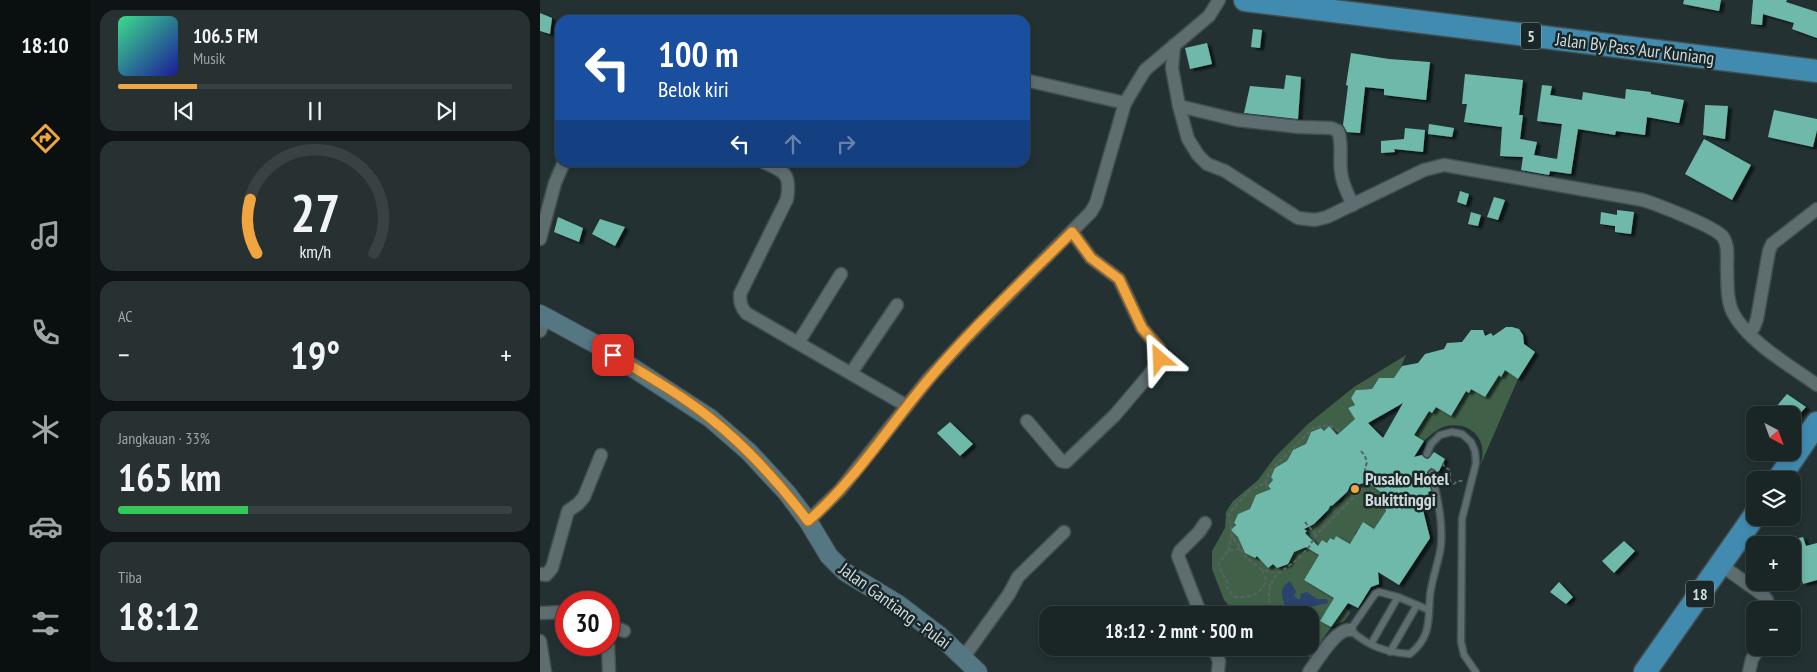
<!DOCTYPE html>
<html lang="id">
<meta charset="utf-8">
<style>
:root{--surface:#1a2526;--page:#273132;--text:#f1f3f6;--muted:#9fa5a7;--line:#384243;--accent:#f1a540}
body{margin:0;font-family:"PT Sans Narrow",sans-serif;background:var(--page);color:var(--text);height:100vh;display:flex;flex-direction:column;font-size:19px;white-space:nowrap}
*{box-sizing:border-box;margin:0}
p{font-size:16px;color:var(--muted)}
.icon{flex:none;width:28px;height:28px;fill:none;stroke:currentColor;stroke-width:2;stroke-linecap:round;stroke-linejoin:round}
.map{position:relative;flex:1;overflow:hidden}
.side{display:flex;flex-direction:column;gap:10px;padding:10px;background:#0e1415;width:450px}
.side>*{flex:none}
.guide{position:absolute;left:15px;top:15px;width:475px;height:152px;border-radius:15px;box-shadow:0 2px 8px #0003,0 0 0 1px var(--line);background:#1a4fa0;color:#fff;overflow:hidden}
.needle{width:32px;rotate:139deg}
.fabs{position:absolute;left:1206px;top:406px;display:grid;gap:10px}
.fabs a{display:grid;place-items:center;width:55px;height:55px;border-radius:10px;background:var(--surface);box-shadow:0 2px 8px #0003,0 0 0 1px var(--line);font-size:25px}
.speed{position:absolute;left:15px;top:591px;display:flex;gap:10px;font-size:25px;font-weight:700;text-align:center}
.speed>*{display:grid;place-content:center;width:65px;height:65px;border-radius:50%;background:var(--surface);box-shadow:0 2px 8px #0003,0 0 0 1px var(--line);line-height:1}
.speed .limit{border:8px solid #d22;background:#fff;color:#111}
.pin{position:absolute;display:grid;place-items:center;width:42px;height:42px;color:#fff;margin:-21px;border-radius:10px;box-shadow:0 2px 8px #0006}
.me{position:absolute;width:55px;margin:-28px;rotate:334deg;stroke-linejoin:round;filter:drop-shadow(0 0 4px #0008)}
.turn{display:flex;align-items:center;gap:18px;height:105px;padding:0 20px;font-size:22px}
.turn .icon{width:65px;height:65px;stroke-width:2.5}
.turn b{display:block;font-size:35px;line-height:42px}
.lanes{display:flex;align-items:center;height:48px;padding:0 20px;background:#0003;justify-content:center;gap:25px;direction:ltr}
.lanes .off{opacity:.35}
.big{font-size:38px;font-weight:600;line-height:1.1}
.side .card{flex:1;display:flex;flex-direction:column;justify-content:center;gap:8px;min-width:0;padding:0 18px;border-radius:15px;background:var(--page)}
.side .dial{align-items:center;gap:0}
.dial svg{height:130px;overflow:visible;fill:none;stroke:var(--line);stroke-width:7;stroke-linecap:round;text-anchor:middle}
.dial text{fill:var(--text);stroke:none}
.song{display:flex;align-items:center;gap:15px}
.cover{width:60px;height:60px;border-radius:8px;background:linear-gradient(135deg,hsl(150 70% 55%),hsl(240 70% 35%))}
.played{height:5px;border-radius:2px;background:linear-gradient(90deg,var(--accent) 20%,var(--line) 20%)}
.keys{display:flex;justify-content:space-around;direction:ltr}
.heat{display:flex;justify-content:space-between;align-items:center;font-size:28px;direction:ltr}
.charge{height:8px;border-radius:4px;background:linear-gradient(90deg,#34c759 33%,var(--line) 0)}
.trip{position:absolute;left:499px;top:606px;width:280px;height:50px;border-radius:15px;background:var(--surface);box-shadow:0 2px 8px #0003,0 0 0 1px var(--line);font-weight:600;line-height:50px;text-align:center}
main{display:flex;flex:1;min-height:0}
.menu{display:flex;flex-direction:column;width:90px;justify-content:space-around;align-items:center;background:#0a0f0f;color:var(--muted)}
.menu .icon{width:35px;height:35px}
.menu .current{color:var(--accent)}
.menu b{font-size:22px;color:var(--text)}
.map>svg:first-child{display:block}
.green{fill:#406148}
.water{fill:#2a426d}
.building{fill:#6eb9aa;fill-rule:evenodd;filter:url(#shadow)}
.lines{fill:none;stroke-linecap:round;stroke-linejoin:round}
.lane-casing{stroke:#424f50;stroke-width:9}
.street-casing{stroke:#424f50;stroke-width:15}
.secondary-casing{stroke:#424f50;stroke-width:20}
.highway-casing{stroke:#424f50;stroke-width:25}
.path{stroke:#576465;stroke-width:2;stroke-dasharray:4 2.5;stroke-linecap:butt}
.lane{stroke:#5e6e70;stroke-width:6}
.street{stroke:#5e6e70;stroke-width:12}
.secondary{stroke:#557784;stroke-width:18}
.highway{stroke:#418bb1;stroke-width:22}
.route-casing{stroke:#9d6b2a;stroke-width:12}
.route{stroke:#f1a540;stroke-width:9}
.poi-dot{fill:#f1a540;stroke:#192729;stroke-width:2}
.labels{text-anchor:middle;stroke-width:5;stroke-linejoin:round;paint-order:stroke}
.shield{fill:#192729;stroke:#99a4a5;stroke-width:1}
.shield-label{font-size:16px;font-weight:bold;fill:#d0d9da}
.street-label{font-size:18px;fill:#d0d9da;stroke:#192729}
.poi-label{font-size:18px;font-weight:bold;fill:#d0d9da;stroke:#192729;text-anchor:start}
</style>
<main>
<nav class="menu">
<b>18:10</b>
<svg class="icon current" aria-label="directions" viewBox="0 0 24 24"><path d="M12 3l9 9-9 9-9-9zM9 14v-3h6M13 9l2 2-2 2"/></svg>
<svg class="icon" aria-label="music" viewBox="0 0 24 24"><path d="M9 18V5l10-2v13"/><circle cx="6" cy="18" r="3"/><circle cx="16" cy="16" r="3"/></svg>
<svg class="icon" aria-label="phone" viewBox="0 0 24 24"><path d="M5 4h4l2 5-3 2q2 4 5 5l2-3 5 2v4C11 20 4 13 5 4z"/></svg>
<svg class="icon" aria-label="climate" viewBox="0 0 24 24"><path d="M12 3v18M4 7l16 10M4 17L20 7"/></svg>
<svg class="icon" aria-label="car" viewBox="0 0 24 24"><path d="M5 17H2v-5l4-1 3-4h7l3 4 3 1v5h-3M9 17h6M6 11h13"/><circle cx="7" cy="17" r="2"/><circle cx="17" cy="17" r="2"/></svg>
<svg class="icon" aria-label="filters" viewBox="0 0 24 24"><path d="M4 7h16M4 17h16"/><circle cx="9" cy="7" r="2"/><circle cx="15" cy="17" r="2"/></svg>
</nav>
<section class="side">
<div class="card">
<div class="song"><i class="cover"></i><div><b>106.5 FM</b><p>Musik</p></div></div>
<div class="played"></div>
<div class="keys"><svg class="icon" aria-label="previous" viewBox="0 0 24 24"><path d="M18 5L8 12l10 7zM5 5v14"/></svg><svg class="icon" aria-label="pause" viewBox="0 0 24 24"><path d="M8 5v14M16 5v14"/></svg><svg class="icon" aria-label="next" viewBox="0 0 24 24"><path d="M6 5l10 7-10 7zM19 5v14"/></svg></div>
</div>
<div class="card dial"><svg viewBox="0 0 100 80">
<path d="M14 69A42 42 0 1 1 86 69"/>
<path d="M14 69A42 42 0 0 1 10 36" stroke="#f1a540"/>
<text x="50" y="56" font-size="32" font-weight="700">27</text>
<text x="50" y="72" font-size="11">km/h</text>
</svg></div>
<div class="card"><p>AC</p>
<div class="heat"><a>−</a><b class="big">19°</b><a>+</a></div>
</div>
<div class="card"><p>Jangkauan · 33%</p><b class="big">165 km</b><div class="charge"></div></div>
<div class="card"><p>Tiba</p><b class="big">18:12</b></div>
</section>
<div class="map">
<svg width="1277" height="672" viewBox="0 0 1277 672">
<defs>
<filter id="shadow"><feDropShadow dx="4" dy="2.5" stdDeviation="1" flood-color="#0009"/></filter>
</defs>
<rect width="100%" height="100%" fill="#233133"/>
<g class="green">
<path d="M866 355C862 365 857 374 854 384L851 378H839L833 387 836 392 827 389 816 390 811 398 815 405 808 408 815 419 797 435 789 426 784 431 781 428 771 432 767 441 770 444 753 450 748 459 751 462C740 464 736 467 731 477L733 480 728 486 732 490 715 509 698 514 694 523 703 542 701 544 705 553 715 558 717 556 728 568 733 564 737 568 748 564 752 555 748 550H757L765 548 770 538 765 533 769 528 764 523 769 518 775 524 784 519 788 510V501L793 505 802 502 807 492 802 487 827 470 829 484 837 490 840 488 846 511 834 529 823 523 815 534 822 551 796 536 794 540 790 538 787 543 782 540 775 552 779 555 764 580 794 598 780 621 791 627 805 608 809 610 810 613 804 621 791 627 770 658 761 648H770V615H733L729 611 725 615H697L684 600 672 569V551L685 528 686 512 693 501 718 480 735 457 768 424 814 387Z"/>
<path d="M965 370 978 379 940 466C950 440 930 419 903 427 896 430 889 436 884 441L874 435 889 411 896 407 911 416 926 391 929 393 931 389 945 397 959 375 961 376Z"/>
</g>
<path class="water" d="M750 581 756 592 754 595 757 599H760L761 594 767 592 777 599H787L788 603 747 612C744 600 736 589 750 581Z"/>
<g class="building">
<path d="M1144 0H1181L1179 11 1143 4Z"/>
<path d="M1213 0H1247L1246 2 1277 12V38L1252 29 1254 23 1223 14 1222 25 1211 24Z"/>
<path d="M0 13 12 18 10 34 0 31Z"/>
<path d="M713 29 722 30 720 48 711 47Z"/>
<path d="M667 43 672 64 650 69 645 48Z"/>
<path d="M811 53 849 59 890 62 886 100 844 95V89L825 87 820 133 807 132 803 125 808 86 806 85Z"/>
<path d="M925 74 983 80 979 115H983L980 139 997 142 994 155 1017 159 1022 124 997 121 1002 85 1012 86 1010 95 1042 100 1043 92 1085 99 1086 89 1111 92V94L1144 100 1139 123 1107 117 1105 135 1076 131 1075 135 1038 129 1031 174 1010 171 1009 175 981 170 983 157 960 156 962 127 924 122 927 104H922Z"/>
<path d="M746 75 761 77 758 119 704 113 710 86 744 89Z"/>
<path d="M1165 105 1188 106 1185 139 1163 135Z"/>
<path d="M1234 110 1277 119V130L1273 147 1228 137Z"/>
<path d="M889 124 914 128 912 137 888 134Z"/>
<path d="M865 128 885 130 883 152 854 149 855 152 841 153V141L864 139Z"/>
<path d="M1164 139 1211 165 1192 200 1145 174Z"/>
<path d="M920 191 929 194 926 205 917 202Z"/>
<path d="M954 197 965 200 958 220 947 217Z"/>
<path d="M1077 210 1094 212 1091 234 1075 232V226L1060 224 1061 212 1077 215Z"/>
<path d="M931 212 941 215 938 226 928 224Z"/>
<path d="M18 217 43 228 39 242 14 232Z"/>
<path d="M60 219 85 227 75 246 52 234Z"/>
<path d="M966 327H972L979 329 983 335 984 344 995 352 978 379 965 370 961 377 959 375 945 397 931 389 929 393 926 391 911 416 896 407 892 413 889 411 874 435 884 441 874 457 882 455 885 458 888 459 894 452 905 459 899 471 897 472 891 468 887 472 891 491 888 492 891 504 882 506 890 538 859 585 838 572 839 584 831 587 818 608 808 603 791 627 780 621 794 598 764 580 779 555 766 547 754 552 748 564 737 568 733 564 728 568 717 556 715 558 705 553 698 537 691 530 696 525 694 523 698 514 710 509 716 495 731 489 728 486 733 480 731 477 735 468 747 461 753 450 766 444 771 432 781 428 784 431 789 426 797 435 815 419 808 408 815 405 811 398 816 390 832 389 839 378H854L862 366 878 363 885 354 904 349 907 343 922 342 931 330H943L945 336 951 333 953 336ZM863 403 843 438 828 423ZM826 482 841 492 846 511 834 529 823 522 810 544 796 536 794 540 790 538 787 543 782 540 778 546 765 533 767 531 764 529 774 524 788 510 790 506 793 505 807 492 809 488Z"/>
<path d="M1247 394 1266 407 1252 422V415H1229Z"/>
<path d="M410 422 433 444 420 456 397 433Z"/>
<path d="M1263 537 1266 546 1277 543V580L1263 584 1256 560 1252 558V544L1255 539Z"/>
<path d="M1084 541 1095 551 1074 573 1062 561Z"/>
<path d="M1019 582 1033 597 1026 604 1010 592Z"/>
</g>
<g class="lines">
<g class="lane-casing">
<g id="lane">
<path d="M887 454 891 444 900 435 912 432 922 434 931 442 935 451 936 463 922 519 921 642 924 655 936 672"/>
<path d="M889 610 858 597 839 592 835 594 810 630C830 647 845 652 870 654 892 636 888 619 890 595 892 578 899 562 901 545 903 520 897 497 892 473"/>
<path d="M831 644 858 597"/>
<path d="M850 652 877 605"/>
</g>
</g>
<g class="street-casing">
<g id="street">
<path d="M634 45 632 68 639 106 648 139 658 155 667 164 685 171 758 218 775 220 787 217 884 170 904 165 1103 200C1118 205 1176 227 1183 237 1189 246 1187 258 1187 267 1188 282 1186 299 1193 313 1208 342 1251 366 1277 385"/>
<path d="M485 80 585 103"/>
<path d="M639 106 697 120 759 127 791 128 798 131C803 144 799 158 801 172 802 184 808 194 813 205"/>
<path d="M223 162C245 172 251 173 247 199L200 294C200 303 201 307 206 313L367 406"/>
<path d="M0 239 15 183 24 162"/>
<path d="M0 331 6 317"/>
<path d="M1208 333 1214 327 1217 319 1229 251 1232 244 1277 209"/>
<path d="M258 343 301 274"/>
<path d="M311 373 357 305"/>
<path d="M487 421 521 461 526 462 575 415 609 375 620 359 621 353 619 348 602 328 579 279 551 258 532 232"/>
<path d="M268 521 300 490 389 378 426 338 551 212 556 203 585 103 605 70 669 16 679 0"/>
<path d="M1181 565 1223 595 1227 600 1226 610"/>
<path d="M0 574 6 575 12 568 28 511 38 504 44 497 61 455"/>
<path d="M0 613 26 612"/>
<path d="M661 615 638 556 640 551 659 532 665 523"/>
<path d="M69 625 84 631"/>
<path d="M0 641 5 672"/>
<path d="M68 645 69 672"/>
<path d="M674 648 679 661 678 672"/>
<path d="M423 658 469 594 478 577 524 532"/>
<path d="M769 672C777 661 796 628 810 630"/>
<path d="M1209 672 1212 659 1219 648"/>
</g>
</g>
<g class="secondary-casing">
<path id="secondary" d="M0 314 59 346 170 418 209 452 247 493 268 521 289 556 305 572 358 604 400 636 438 672"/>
</g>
<g class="highway-casing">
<g id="highway">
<path d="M705 0 1277 71"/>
<path d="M1238 480 1277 423"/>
<path d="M1105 672 1215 515"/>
</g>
</g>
<g class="path">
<path d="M821 451 825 456 827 462 825 469 826 478"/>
<path d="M903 463 904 467 910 470V481L914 484 917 481H923"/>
<path d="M725 483 730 471 773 428 789 425 800 432"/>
<path d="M728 486 725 483 710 490 689 513 692 536 706 557 721 569 737 573 742 571 758 559 769 547 776 535 825 486 828 475"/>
<path d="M765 522 776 535"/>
<path d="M700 549 688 551 679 563 681 571 687 581V588L695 597C708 597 718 596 725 584L731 585"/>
<path d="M688 551 692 536"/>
<path d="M722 570 726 579 725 584"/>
<path d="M735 615C726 598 727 590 737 573"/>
<path d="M770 640 778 639"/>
</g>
<use href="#lane" class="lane"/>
<use href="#street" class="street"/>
<use href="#secondary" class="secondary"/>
<use href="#highway" class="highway"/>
</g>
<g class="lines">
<g class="route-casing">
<path id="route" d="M73 355C106 375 140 394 170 418 207 447 239 483 268 521 315 481 349 426 389 379 433 327 484 280 532 232L551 258 579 279 602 328 619 348 621 353 620 359"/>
</g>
<use href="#route" class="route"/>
</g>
<circle class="poi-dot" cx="815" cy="489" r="5"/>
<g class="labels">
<g class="shield">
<rect x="981" y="22.5" width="20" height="27" rx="4"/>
<rect x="1146" y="580.5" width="28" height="27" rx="4"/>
</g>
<g class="shield-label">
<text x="991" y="42">5</text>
<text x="1160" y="600">18</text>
</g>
<g class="street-label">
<text transform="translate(1095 49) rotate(7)" y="6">Jalan By Pass Aur Kuniang</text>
<text transform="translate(355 606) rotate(36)" y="6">Jalan Gantiang - Pulai</text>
</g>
<g class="poi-label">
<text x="825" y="485">Pusako Hotel<tspan x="825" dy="21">Bukittinggi</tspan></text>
</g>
</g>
</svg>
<div class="fabs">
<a><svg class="needle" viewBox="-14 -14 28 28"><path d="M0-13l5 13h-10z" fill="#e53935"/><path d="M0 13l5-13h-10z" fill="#9fa5a7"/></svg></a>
<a><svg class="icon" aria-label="layers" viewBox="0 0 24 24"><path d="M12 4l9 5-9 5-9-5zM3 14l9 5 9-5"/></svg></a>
<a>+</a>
<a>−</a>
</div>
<div class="speed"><div class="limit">30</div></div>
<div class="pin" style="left:73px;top:355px;background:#d93025"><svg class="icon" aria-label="arrive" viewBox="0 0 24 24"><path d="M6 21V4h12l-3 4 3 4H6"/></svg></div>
<svg class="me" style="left:620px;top:359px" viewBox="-20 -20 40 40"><path d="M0-17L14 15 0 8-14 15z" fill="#f1a540" stroke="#fff" stroke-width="4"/></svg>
<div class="trip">18:12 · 2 mnt · 500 m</div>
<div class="guide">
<div class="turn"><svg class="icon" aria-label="left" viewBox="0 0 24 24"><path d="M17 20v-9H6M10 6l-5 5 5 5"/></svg><div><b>100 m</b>Belok kiri</div></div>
<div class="lanes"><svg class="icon" aria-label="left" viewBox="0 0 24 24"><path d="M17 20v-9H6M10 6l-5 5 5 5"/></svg><svg class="icon off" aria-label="ahead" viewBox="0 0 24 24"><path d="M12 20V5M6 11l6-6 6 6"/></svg><svg class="icon off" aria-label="right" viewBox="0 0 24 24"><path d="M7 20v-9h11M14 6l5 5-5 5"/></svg></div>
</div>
</div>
</main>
